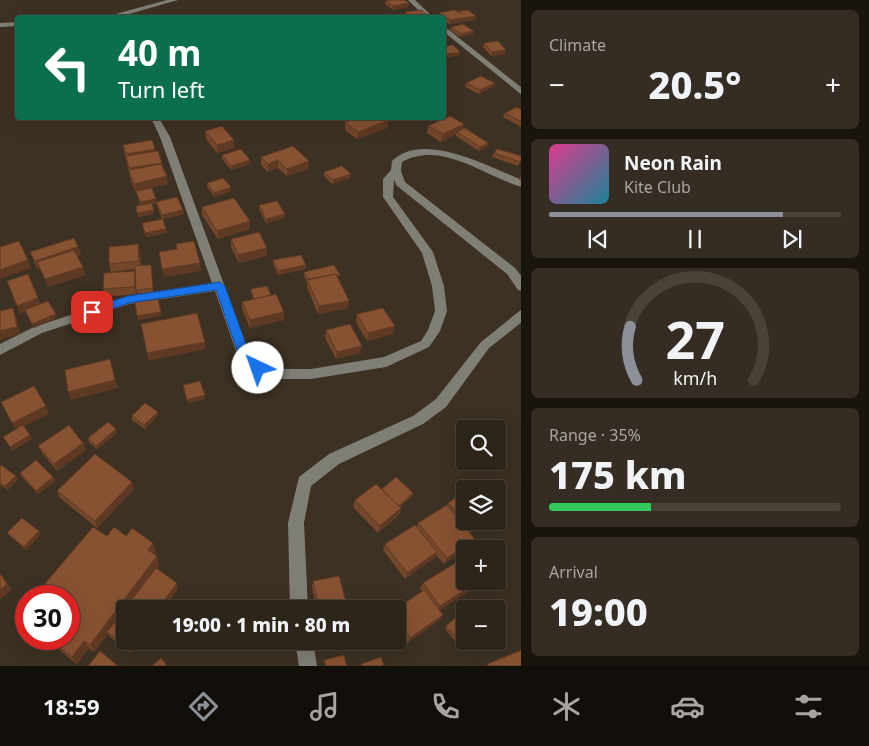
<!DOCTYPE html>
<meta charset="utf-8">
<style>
:root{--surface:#2d251a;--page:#352d23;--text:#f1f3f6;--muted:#a7a5a2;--line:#484239;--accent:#8c9099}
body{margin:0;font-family:"Noto Sans",sans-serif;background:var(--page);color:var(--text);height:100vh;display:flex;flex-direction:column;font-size:19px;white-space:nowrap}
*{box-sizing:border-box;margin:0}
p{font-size:16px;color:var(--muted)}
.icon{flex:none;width:28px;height:28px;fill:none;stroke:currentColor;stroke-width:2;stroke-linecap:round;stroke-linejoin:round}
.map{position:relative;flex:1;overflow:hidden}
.details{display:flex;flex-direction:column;gap:10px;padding:10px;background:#19140e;width:348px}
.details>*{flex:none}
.banner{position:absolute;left:15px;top:15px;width:431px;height:105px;border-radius:5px;box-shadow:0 5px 20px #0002,0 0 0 1px var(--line);background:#0b6e4f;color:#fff;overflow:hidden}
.buttons{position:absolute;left:456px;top:420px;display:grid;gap:10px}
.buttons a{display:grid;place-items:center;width:50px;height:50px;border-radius:5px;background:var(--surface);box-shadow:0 5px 20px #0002,0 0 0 1px var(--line);font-size:25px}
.speed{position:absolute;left:15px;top:585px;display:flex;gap:10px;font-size:25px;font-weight:700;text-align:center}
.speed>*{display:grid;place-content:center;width:65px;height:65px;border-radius:50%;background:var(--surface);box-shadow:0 5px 20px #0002,0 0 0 1px var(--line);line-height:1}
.speed .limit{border:8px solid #d22;background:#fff;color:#111}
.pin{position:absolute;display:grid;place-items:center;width:42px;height:42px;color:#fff;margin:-21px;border-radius:10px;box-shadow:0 2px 8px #0006}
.me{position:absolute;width:55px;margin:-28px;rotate:318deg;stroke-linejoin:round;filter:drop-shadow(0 0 4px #0008)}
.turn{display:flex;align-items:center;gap:18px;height:105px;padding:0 20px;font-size:22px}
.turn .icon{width:65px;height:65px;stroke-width:2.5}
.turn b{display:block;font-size:35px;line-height:42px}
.big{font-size:38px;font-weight:800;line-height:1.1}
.details .card{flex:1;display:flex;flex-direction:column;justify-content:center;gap:8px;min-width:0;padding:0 18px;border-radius:8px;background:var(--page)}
.details .dial{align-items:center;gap:0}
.dial svg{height:130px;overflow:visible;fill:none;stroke:var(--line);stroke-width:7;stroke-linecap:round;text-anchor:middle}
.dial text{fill:var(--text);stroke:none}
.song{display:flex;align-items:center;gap:15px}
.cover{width:60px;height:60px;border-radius:8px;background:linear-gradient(135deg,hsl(330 70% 55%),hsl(190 70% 35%))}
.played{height:5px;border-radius:2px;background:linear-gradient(90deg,var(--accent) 80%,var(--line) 80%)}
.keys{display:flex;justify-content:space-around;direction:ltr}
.heat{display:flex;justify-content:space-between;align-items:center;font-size:28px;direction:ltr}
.charge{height:8px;border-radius:4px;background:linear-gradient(90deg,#34c759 35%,var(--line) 0)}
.trip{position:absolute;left:116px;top:600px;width:290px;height:50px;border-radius:5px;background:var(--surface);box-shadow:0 5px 20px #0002,0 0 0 1px var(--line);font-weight:800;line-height:50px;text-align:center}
.tabs{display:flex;height:80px;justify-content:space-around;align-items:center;background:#120f0a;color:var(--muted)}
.tabs .icon{width:35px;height:35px}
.tabs .active{color:var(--accent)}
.tabs b{font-size:22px;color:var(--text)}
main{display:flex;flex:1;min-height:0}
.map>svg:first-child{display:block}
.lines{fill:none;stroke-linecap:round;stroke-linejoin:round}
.minor{fill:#7f7f76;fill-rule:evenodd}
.wall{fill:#74472b}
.shaded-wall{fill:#5e3923}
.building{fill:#875232;stroke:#5e3923}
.route{fill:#1a73e8;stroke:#114b97}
</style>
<main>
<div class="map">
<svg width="522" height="666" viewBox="0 0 522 666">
<rect width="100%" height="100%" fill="#3c3122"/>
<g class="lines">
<g class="minor">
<path d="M167 0H178L115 18H101Z"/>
<path d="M408 0H415L434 18H426Z"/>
<path d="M18 22V26L0 27V23Z"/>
<path d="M444 26 522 88V95L444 32Z"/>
<path d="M151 118H159L170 137 251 358 272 369H311L384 357 421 341 428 330 435 311 432 286 422 253 383 197V179L391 170 392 161C423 130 489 167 522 180V187C483 176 442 140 402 162L401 171 405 182 515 268 522 277V291L518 290 507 274 396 185 394 179 393 197 433 252 444 286 447 311 440 331 429 347 386 367 311 379H270L241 365 215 291 129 304 42 333 0 355V344L34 327 128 296 212 283 160 137Z"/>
<path d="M522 309V322L489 348 446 407 423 424 339 464 311 486 304 523 308 609H290L288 523 299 477 329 454 413 416 436 399 481 342Z"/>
<path d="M295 641H313L317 666H299Z"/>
</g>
</g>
<g class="wall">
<path d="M386 1 409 3 408 7 393 10 385 4Z"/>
<path d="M459 11 476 16 475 20 449 24 444 21V18L438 17 439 13 458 12Z"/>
<path d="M405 12 429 16V18H406L404 16Z"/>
<path d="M451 27 473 34 460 37 450 30Z"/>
<path d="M444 42 445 44V47L459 55 446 58 444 56Z"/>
<path d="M484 43 505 54 491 56 483 47Z"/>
<path d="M466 83H495L494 86 479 94 465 87Z"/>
<path d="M522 110 521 127 503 117 505 113Z"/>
<path d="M389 120 387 128 357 139 345 130V122Z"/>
<path d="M428 126 463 129 488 143 487 147 479 151 456 136V134L441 142 427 133Z"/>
<path d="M205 131 234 140V148L217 153 206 139Z"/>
<path d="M123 145 155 149V151L162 163 168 184 135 191 130 178Z"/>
<path d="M494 153 521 161 518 166 492 157Z"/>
<path d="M222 155 250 160V164L231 170 222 159Z"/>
<path d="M261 157 309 161 308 169 287 176 278 168 268 172 261 165Z"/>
<path d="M324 172 350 178 332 184 324 176Z"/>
<path d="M522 172V181L519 180Z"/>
<path d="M207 183 231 191 215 197 207 187Z"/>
<path d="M136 191 157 202 183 210 184 214 163 219 167 233 146 237 142 223 162 219 157 206 156 203 152 204 154 214 138 217 136 206 140 205Z"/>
<path d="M259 205 285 214V218L266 223 259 209Z"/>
<path d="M202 207 250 221V229L218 239 202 215Z"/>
<path d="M231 239 267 256 239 263 231 247Z"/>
<path d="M138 244 140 252 141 266 151 265 153 292 137 294 136 286V294L105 297 103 289 136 276 135 269 111 272 109 264Z"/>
<path d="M78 247 81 255 77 256 83 267 85 275 48 287 40 268 37 269 30 252Z"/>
<path d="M273 260 306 269 278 275 273 264Z"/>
<path d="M304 272 339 279 349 301 348 308 318 314 307 287V283L304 276Z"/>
<path d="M251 289 271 295 284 320 250 328 242 309V302L253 299 251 293Z"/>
<path d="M357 314 395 326 393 334 367 341 356 322Z"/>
<path d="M326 330 360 353 336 359 325 338Z"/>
<path d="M158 412V415L145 429 132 420V416Z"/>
<path d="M116 429 117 433 97 449 89 442 88 438Z"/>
<path d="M83 443 86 450 57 471 42 453 38 446Z"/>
<path d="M0 467 18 479 8 490 0 485Z"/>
<path d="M20 473 53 477 55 481 38 494 22 477Z"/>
<path d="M134 489 97 528 60 498 57 491Z"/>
<path d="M382 489 413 493 412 496 400 507 401 508 399 515 378 533 353 507 355 500Z"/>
<path d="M448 503 486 521 470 533 475 539 472 545 465 549V550L444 564 436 555 434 558 405 579 383 550 385 544 417 527 418 523 447 506Z"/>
<path d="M39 531 41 534 26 550 10 536 7 533Z"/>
<path d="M107 536H126L156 552 154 554 157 556 159 565 157 568 178 588 163 609H125L131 653 110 637 108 634 94 652 89 648 77 664 52 644 48 639H69V596H40L37 593Z"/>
<path d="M313 581 348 609H317L312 587Z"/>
<path d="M465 581H481L479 585 439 610 443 615 440 620 407 643 398 629V609L422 591 420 589 423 583Z"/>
<path d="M446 626 473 641 463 651 445 629Z"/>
</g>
<g class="shaded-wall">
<path d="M409 3 408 7 393 10V6Z"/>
<path d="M476 16 475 20 449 24 450 20Z"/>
<path d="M474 31 473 34 460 37 461 34Z"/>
<path d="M506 50 505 54 491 56 492 52Z"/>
<path d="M460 52 459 55 446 58 447 54Z"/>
<path d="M495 83 494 86 479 94 480 90Z"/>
<path d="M389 120 387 128 357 139 358 132Z"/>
<path d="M464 124 462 132H457L456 134 441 142 443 134Z"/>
<path d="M234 140V148L217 153V145Z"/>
<path d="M488 143 487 147 479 151 480 147Z"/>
<path d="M155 149 156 157 128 162 127 154Z"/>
<path d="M250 160V164L231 170V166Z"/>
<path d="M278 160V168L268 172V164Z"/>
<path d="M309 161 308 169 287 176V169Z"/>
<path d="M162 163 163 170 130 173 129 168Z"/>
<path d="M351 174 350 178 332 184 333 180Z"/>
<path d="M167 176 168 184 135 191 134 184Z"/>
<path d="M231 187V191L215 197 214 193Z"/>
<path d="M156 199 157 203 141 206 140 202Z"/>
<path d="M154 210V214L138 217 137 213Z"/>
<path d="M183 210 184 214 163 219 162 215Z"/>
<path d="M285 214V218L266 223V219Z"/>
<path d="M250 221V229L218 239 217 231Z"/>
<path d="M166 229 167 233 146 237 145 233Z"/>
<path d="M138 244 140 252 141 268 139 261Z"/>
<path d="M78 247 81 255 40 268 37 262 40 268 37 269 35 261Z"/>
<path d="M267 248V256L239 263 238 255Z"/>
<path d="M28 260 31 268 0 279V270Z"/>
<path d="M200 263 201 271 164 277 162 269Z"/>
<path d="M306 265V269L278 275V271Z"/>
<path d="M83 267 85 275 48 287 45 279Z"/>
<path d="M135 271 136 279V294L134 287Z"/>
<path d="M38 298 41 306 20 314 17 306Z"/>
<path d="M349 301 348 308 318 314 319 306Z"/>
<path d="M13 308 16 316 20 334 0 340V331Z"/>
<path d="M161 312 162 316 138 320 137 316Z"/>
<path d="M284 312V320L250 328V320Z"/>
<path d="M56 314 57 318 34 328 32 324Z"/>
<path d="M395 326 393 334 367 341 368 333Z"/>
<path d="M205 342 206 349 148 361 147 353Z"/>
<path d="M362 346 360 353 336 359 337 352Z"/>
<path d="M110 359 118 388 71 400 68 392Z"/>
<path d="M205 395V399L188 404 187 400Z"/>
<path d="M46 406 49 414 16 430 12 423Z"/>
<path d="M158 412V415L145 429 144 425Z"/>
<path d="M116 429 117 433 97 449 96 446Z"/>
<path d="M30 435 32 439 12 451 10 447Z"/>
<path d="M83 443 86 450 57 471 54 464Z"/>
<path d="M16 476 18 479 8 490 5 486Z"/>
<path d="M53 477 55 481 38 494 36 491Z"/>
<path d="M132 482 134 489 97 528 95 521Z"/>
<path d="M413 493 412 496 398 509 399 506Z"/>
<path d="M401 508 399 515 378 533 380 526Z"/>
<path d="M482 521H486L468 535 472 529Z"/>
<path d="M39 531 41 534 26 550 24 547Z"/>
<path d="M475 539 472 545 466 549H465V550L444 564 447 558Z"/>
<path d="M153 543 156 552 151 559 148 550Z"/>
<path d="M437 552 434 558 405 579 407 573Z"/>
<path d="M157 556 159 565 127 609 107 632 108 634 94 652 90 645Z"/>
<path d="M0 572 12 590 0 599Z"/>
<path d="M479 581H481L479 585 437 612 440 606Z"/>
<path d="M177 583 178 588 163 609H158Z"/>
<path d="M443 615 440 620 407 643 410 638Z"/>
<path d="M84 641 89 648 77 664 72 657Z"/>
<path d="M134 641H140L131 653 129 649Z"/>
</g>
<g class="building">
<path d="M390 0H404L409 3 393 6 386 1Z"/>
<path d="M421 10 429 16 422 18H410L405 12Z"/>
<path d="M454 10 463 14 459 11 468 10 476 16 450 20 439 13Z"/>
<path d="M463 24 474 31 461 34 451 27Z"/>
<path d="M498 41 506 50 492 52 484 43Z"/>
<path d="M453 45 460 52 447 54 444 51V47Z"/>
<path d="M481 76 495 83 480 90 466 83Z"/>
<path d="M517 107 522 110V122L505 113Z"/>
<path d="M450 116 464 124 443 134 428 126Z"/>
<path d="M359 118H385L389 120 358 132 345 122Z"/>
<path d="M222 126 234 140 217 145 205 131Z"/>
<path d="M465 128 488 143 480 147 457 132Z"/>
<path d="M152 140 155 149 127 154 123 145Z"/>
<path d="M293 146 309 161 287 169 278 160 268 164 261 157Z"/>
<path d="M241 149 250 160 231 166 222 155Z"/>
<path d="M497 149 522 156V159L520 162 494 153Z"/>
<path d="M158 151 162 163 129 168 126 156Z"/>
<path d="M161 164 167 176 134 184 129 170Z"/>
<path d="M342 166 351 174 333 180 324 172Z"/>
<path d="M223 178 231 187 214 193 207 183Z"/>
<path d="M152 188 156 199 140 202 136 191Z"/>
<path d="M177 197 183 210 162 215 156 202Z"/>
<path d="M234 198 250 221 217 231 202 207Z"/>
<path d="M277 201 285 214 266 219 259 205Z"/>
<path d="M152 203 154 210 137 213 136 206Z"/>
<path d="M163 219 166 229 145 233 142 223Z"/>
<path d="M259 232 267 248 238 255 231 239Z"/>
<path d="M74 238 78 247 35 261 30 252Z"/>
<path d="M19 241 28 260 0 270V247Z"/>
<path d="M194 241 200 263 162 269 159 252 177 249 176 244Z"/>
<path d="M138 244 139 261 109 264V247Z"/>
<path d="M74 250 83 267 45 279 37 262Z"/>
<path d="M301 255 306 265 278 271 273 260Z"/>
<path d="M151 265 153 288 136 290 135 266Z"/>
<path d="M334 265 340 275 337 276 336 274 308 279 304 272Z"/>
<path d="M135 271 134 287 103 289 104 273Z"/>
<path d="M28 274 38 298 17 306 7 281Z"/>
<path d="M336 274 349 301 319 306 307 280Z"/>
<path d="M267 286 271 295 254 299 251 289Z"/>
<path d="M276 294 284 312 250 320 242 302Z"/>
<path d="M158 299 161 312 137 316 135 302Z"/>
<path d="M48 301 56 314 32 324 25 310Z"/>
<path d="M13 308 17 327 0 331V311Z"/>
<path d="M383 308 395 326 368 333 357 314Z"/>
<path d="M197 313 205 342 147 353 141 324Z"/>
<path d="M350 324 362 346 337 352 326 330Z"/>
<path d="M110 359 115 380 68 392 65 370Z"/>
<path d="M200 381 205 395 187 400 183 385Z"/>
<path d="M34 386 46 406 12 423 1 402Z"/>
<path d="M145 403 158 412 144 425 132 416Z"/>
<path d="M108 422 116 429 96 446 88 438Z"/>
<path d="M23 425 30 435 10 447 3 437Z"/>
<path d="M69 425 83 443 54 464 38 446Z"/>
<path d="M95 454 132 482 95 521 57 491Z"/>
<path d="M36 460 53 477 36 491 20 473Z"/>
<path d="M1 465 16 476 5 486 0 483V467Z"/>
<path d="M396 477 413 493 399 506 382 489Z"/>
<path d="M376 484 401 508 380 526 355 500Z"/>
<path d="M465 491V521H482L472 529 448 503Z"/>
<path d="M447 505 475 539 447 558 418 523Z"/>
<path d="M22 518 39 531 24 547 7 533Z"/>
<path d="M415 525 437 552 407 573 385 544Z"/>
<path d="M93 527 107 536 114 527 126 536 132 528 153 543 148 550 157 556 90 645 84 641 72 657 48 639H69V596H42L37 593Z"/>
<path d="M465 557V581H479L440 606 423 583Z"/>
<path d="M156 568 177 583 158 609H125V641H134L129 649 107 632Z"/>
<path d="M0 573 7 584 0 590Z"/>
<path d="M339 576 348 609H319L313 581Z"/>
<path d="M424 590 443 615 410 638 398 620V609H396Z"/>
<path d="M462 612 465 615V641H473L465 648 446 626Z"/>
<path d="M522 650V666H488L487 664Z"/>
<path d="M100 651 118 666H88Z"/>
<path d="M344 655 347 666H326L324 660Z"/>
<path d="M381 657 384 666H362L361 664Z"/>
<path d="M161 658 167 666H152Z"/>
</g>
<path class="route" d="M220 282 225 286 251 358 262 364V371H254L242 364 216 290 129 303 92 316 86 312 88 309 128 296Z"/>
</svg>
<div class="buttons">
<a><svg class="icon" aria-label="search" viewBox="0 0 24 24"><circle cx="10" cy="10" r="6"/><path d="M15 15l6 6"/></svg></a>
<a><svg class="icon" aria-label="layers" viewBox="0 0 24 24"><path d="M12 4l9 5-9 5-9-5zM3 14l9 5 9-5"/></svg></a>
<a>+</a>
<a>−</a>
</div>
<div class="speed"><div class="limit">30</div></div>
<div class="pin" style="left:92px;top:312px;background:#d93025"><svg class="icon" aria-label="arrive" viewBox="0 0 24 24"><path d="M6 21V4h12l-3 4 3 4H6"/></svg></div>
<svg class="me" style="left:258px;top:368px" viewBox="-20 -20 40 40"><circle r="19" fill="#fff"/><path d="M0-13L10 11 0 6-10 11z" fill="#1a73e8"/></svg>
<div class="trip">19:00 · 1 min · 80 m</div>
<div class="banner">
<div class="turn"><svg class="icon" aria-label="left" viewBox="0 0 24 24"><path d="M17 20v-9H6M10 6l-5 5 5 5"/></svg><div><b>40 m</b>Turn left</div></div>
</div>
</div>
<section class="details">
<div class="card"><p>Climate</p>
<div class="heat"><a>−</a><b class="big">20.5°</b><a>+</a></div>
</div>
<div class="card">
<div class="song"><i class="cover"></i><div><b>Neon Rain</b><p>Kite Club</p></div></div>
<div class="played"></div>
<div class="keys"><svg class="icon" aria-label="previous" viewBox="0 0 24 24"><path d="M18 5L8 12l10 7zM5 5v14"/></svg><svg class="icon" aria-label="pause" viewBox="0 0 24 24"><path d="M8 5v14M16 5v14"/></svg><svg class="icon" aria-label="next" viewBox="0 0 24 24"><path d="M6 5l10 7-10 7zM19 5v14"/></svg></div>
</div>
<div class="card dial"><svg viewBox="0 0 100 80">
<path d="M14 69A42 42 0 1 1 86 69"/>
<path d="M14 69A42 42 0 0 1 10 36" stroke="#8c9099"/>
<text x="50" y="56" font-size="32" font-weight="700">27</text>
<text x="50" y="72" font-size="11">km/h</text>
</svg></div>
<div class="card"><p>Range · 35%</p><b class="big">175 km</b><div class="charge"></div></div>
<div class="card"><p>Arrival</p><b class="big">19:00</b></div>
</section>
</main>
<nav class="tabs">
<b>18:59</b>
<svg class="icon active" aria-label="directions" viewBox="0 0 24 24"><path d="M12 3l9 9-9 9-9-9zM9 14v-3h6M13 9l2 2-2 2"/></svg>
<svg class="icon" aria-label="music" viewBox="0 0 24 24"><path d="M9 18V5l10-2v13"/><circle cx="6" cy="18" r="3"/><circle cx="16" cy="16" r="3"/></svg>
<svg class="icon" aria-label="phone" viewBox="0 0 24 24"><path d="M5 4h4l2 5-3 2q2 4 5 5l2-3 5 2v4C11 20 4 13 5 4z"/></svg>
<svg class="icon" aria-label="climate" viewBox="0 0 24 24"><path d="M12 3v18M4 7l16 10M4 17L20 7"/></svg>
<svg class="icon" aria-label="car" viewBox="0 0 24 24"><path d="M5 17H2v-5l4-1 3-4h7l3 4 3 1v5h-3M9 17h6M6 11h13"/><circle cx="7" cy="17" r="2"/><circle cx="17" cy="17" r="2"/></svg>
<svg class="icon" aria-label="filters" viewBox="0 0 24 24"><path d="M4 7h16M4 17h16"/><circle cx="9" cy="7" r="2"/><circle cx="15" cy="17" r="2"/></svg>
</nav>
